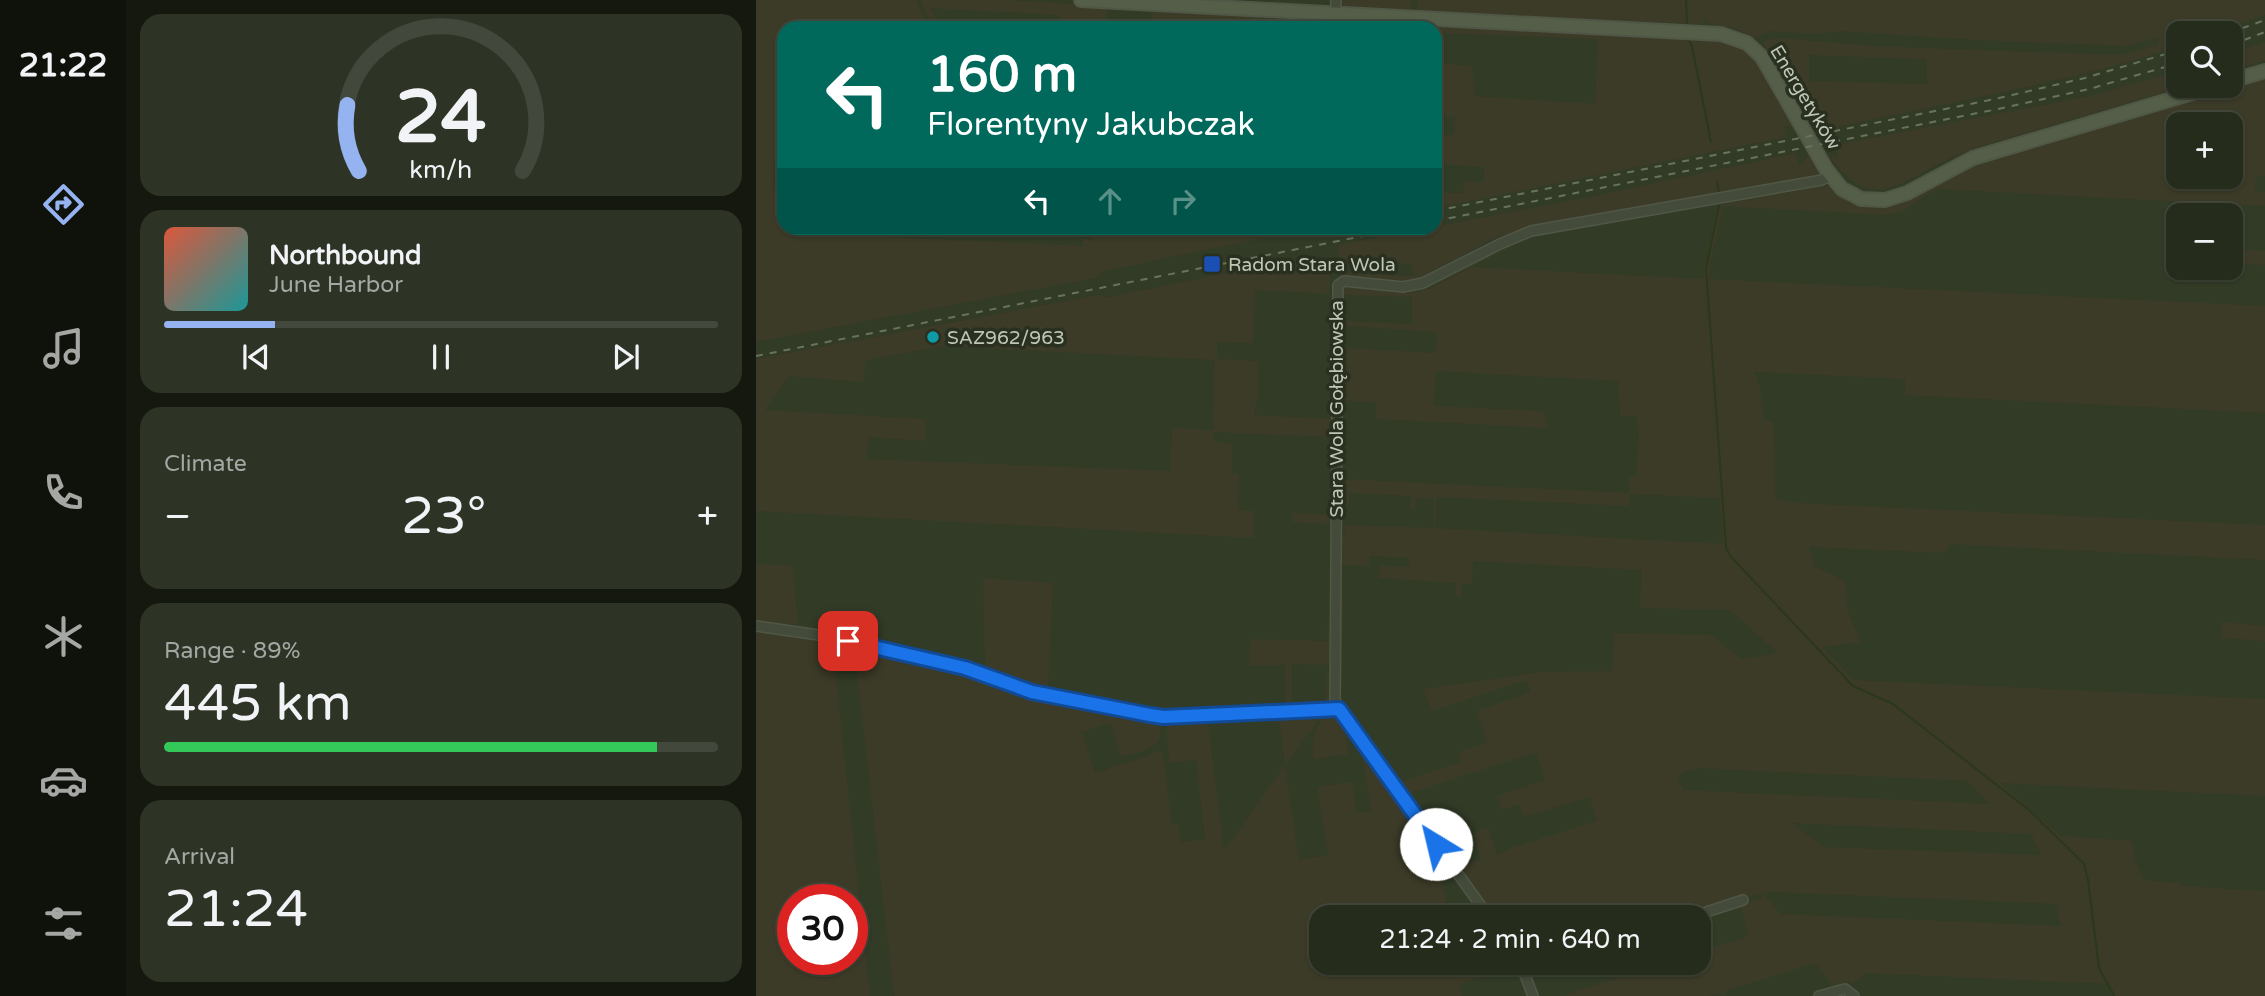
<!DOCTYPE html>
<meta charset="utf-8">
<style>
:root{--surface:#262c1c;--page:#2e3425;--text:#f1f3f6;--muted:#a4a7a3;--line:#42483b;--accent:#95b2f1}
body{margin:0;font-family:"Varela Round",sans-serif;background:var(--page);color:var(--text);height:100vh;display:flex;flex-direction:column;font-size:26px;white-space:nowrap}
*{box-sizing:border-box;margin:0}
p{font-size:23px;color:var(--muted)}
.icon{flex:none;width:38px;height:38px;fill:none;stroke:currentColor;stroke-width:2;stroke-linecap:round;stroke-linejoin:round}
.map{position:relative;flex:1;overflow:hidden}
.panel{display:flex;flex-direction:column;gap:14px;padding:14px;background:#15180f;width:630px}
.panel>*{flex:none}
.guide{position:absolute;left:21px;top:21px;width:665px;height:214px;border-radius:21px;box-shadow:0 2px 5px #0004,0 0 0 2px var(--line);background:#00695c;color:#fff;overflow:hidden}
.controls{position:absolute;left:1410px;top:21px;display:grid;gap:14px}
.controls a{display:grid;place-items:center;width:77px;height:77px;border-radius:14px;background:var(--surface);box-shadow:0 2px 5px #0004,0 0 0 2px var(--line);font-size:35px}
.speed{position:absolute;left:21px;top:884px;display:flex;gap:14px;font-size:35px;font-weight:700;text-align:center}
.speed>*{display:grid;place-content:center;width:91px;height:91px;border-radius:50%;background:var(--surface);box-shadow:0 2px 5px #0004,0 0 0 2px var(--line);line-height:1}
.speed .limit{border:10px solid #d22;background:#fff;color:#111}
.pin{position:absolute;display:grid;place-items:center;width:60px;height:60px;color:#fff;margin:-30px;border-radius:14px;box-shadow:0 4px 10px #0006}
.me{position:absolute;width:77px;margin:-38px;rotate:324deg;stroke-linejoin:round;filter:drop-shadow(0 0 5px #0008)}
.turn{display:flex;align-items:center;gap:24px;height:147px;padding:0 35px;font-size:32px}
.turn .icon{width:91px;height:91px;stroke-width:2.5}
.turn b{display:block;font-size:49px;line-height:60px}
.lanes{display:flex;align-items:center;height:66px;padding:0 35px;background:#0003;justify-content:center;gap:35px;direction:ltr}
.lanes .off{opacity:.35}
.big{font-size:52px;font-weight:600;line-height:1.1}
.panel .card{flex:1;display:flex;flex-direction:column;justify-content:center;gap:10px;min-width:0;padding:0 24px;border-radius:21px;background:var(--page)}
.panel .dial{align-items:center;gap:0}
.dial svg{height:182px;overflow:visible;fill:none;stroke:var(--line);stroke-width:7;stroke-linecap:round;text-anchor:middle}
.dial text{fill:var(--text);stroke:none}
.song{display:flex;align-items:center;gap:21px}
.cover{width:84px;height:84px;border-radius:10px;background:linear-gradient(135deg,hsl(10 70% 55%),hsl(180 70% 35%))}
.played{height:7px;border-radius:4px;background:linear-gradient(90deg,var(--accent) 20%,var(--line) 20%)}
.keys{display:flex;justify-content:space-around;direction:ltr}
.heat{display:flex;justify-content:space-between;align-items:center;font-size:38px;direction:ltr}
.charge{height:10px;border-radius:5px;background:linear-gradient(90deg,#34c759 89%,var(--line) 0)}
.trip{position:absolute;left:553px;top:905px;width:402px;height:70px;border-radius:21px;background:var(--surface);box-shadow:0 2px 5px #0004,0 0 0 2px var(--line);font-weight:600;line-height:70px;text-align:center}
main{display:flex;flex:1;min-height:0}
.menu{display:flex;flex-direction:column;width:126px;justify-content:space-around;align-items:center;background:#0f120b;color:var(--muted)}
.menu .icon{width:49px;height:49px}
.menu .on{color:var(--accent)}
.menu b{font-size:32px;color:var(--text)}
.map>svg:first-child{display:block}
.green{fill:#3c3b28;fill-rule:evenodd}
.lines{fill:none;stroke-linecap:round;stroke-linejoin:round}
.stream{stroke:#2b381a;stroke-width:2}
.minor-casing{stroke:#505746;stroke-width:12}
.secondary-casing{stroke:#505746;stroke-width:16}
.minor{stroke:#444b3a;stroke-width:9}
.secondary{stroke:#545e48;stroke-width:12}
.rail{stroke:#69725c;stroke-width:2;stroke-dasharray:7 7;stroke-linecap:butt}
.route-casing{stroke:#114b97;stroke-width:18}
.route{stroke:#1a73e8;stroke-width:12}
.transit-dot{fill:#1a4fb4;stroke:#29301f;stroke-width:2.5}
.culture-dot{fill:#0f9aa8;stroke:#29301f;stroke-width:2.5}
.labels{text-anchor:middle;stroke-width:7;stroke-linejoin:round;paint-order:stroke}
.street-label{font-size:19px;fill:#bfc6b5;stroke:#29301f}
.poi-label{font-size:19px;fill:#bfc6b5;stroke:#29301f;text-anchor:start}
</style>
<main>
<nav class="menu">
<b>21:22</b>
<svg class="icon on" aria-label="directions" viewBox="0 0 24 24"><path d="M12 3l9 9-9 9-9-9zM9 14v-3h6M13 9l2 2-2 2"/></svg>
<svg class="icon" aria-label="music" viewBox="0 0 24 24"><path d="M9 18V5l10-2v13"/><circle cx="6" cy="18" r="3"/><circle cx="16" cy="16" r="3"/></svg>
<svg class="icon" aria-label="phone" viewBox="0 0 24 24"><path d="M5 4h4l2 5-3 2q2 4 5 5l2-3 5 2v4C11 20 4 13 5 4z"/></svg>
<svg class="icon" aria-label="climate" viewBox="0 0 24 24"><path d="M12 3v18M4 7l16 10M4 17L20 7"/></svg>
<svg class="icon" aria-label="car" viewBox="0 0 24 24"><path d="M5 17H2v-5l4-1 3-4h7l3 4 3 1v5h-3M9 17h6M6 11h13"/><circle cx="7" cy="17" r="2"/><circle cx="17" cy="17" r="2"/></svg>
<svg class="icon" aria-label="filters" viewBox="0 0 24 24"><path d="M4 7h16M4 17h16"/><circle cx="9" cy="7" r="2"/><circle cx="15" cy="17" r="2"/></svg>
</nav>
<section class="panel">
<div class="card dial"><svg viewBox="0 0 100 80">
<path d="M14 69A42 42 0 1 1 86 69"/>
<path d="M14 69A42 42 0 0 1 9 40" stroke="#95b2f1"/>
<text x="50" y="56" font-size="32" font-weight="700">24</text>
<text x="50" y="72" font-size="11">km/h</text>
</svg></div>
<div class="card">
<div class="song"><i class="cover"></i><div><b>Northbound</b><p>June Harbor</p></div></div>
<div class="played"></div>
<div class="keys"><svg class="icon" aria-label="previous" viewBox="0 0 24 24"><path d="M18 5L8 12l10 7zM5 5v14"/></svg><svg class="icon" aria-label="pause" viewBox="0 0 24 24"><path d="M8 5v14M16 5v14"/></svg><svg class="icon" aria-label="next" viewBox="0 0 24 24"><path d="M6 5l10 7-10 7zM19 5v14"/></svg></div>
</div>
<div class="card"><p>Climate</p>
<div class="heat"><a>−</a><b class="big">23°</b><a>+</a></div>
</div>
<div class="card"><p>Range · 89%</p><b class="big">445 km</b><div class="charge"></div></div>
<div class="card"><p>Arrival</p><b class="big">21:24</b></div>
</section>
<div class="map">
<svg width="1509" height="996" viewBox="0 0 1509 996">
<rect width="100%" height="100%" fill="#323b26"/>
<g class="green">
<path d="M0 0H160L172 28H28V159H18L17 188 28 189V228H58L59 234 327 246V239L336 240V228H554L349 271 339 278 0 342Z"/>
<path d="M164 0H247L377 7 376 10H350V28H304V15L175 8 184 28H177Z"/>
<path d="M585 0H656L654 10 644 12 591 8V6H587Z"/>
<path d="M661 0H1509V15L1457 33H1423V46C1309 84 1188 103 1071 129L1070 118 1060 123 1059 131 1007 44 1011 40 1025 38 1116 46 1363 55 1401 45 1403 37 1372 46 1218 40 1084 31 1062 34 1016 31 998 38 981 29 951 23V18H948L947 24 664 14 661 12ZM1053 55 1171 59V84L1053 81Z"/>
<path d="M397 8 565 17V21L504 18V28H395Z"/>
<path d="M589 22 621 23 646 28 668 24 963 37 983 44 1005 65 1044 134 1037 127 1028 126 1030 137 679 208V197L687 193H707L708 182H727L728 167 679 164V134L698 135 699 117 679 116V63L716 66 719 96 839 104 842 39 685 33 679 36V28H582Z"/>
<path d="M1509 42V61L1475 71V54Z"/>
<path d="M1423 71V86H1429L1225 146C1210 152 1195 157 1180 165 1130 193 1110 206 1071 153L1076 157H1081L1080 145 1334 96Z"/>
<path d="M1509 78V176H1501L1499 191 1509 192V206L1180 189 1146 211 1131 215 967 206 953 269 954 279 1509 306V413L1149 395V379L998 372 1004 388 1008 420 1018 422 1019 498 1040 503 1509 525V560L1194 544 1188 553 1053 547 1059 567 1088 580 1093 615 1105 642 1066 647 1097 680 1509 699V796L1245 783 1305 836 1376 841 1379 860 1388 880 1424 883V886L1509 891V996H1360L1353 984 1132 974 1109 973 1095 985 1092 982 1074 989 1075 982 1059 963 969 991 970 996 960 994 954 996H806L910 963 943 962V952L993 936 984 905 1005 899 1006 893 926 917H737L705 868 725 859 717 832 732 828 741 855 755 848 841 821 833 797 767 817 763 804 745 810 741 796 789 780 780 752 649 795 635 776 636 774 642 783 705 762 702 752 731 742 720 711 775 692 770 680 676 711 667 689 786 672 856 671 858 633 955 635 986 659 1022 653 974 610 884 608 885 570 717 561 716 584 705 583V597H700V583L623 578 624 565 653 567V558L614 556 613 566 584 565 583 555 586 553 583 551V536L589 535V525L677 528 678 499 660 498 659 509H655V496L594 493 592 505H584L583 495H586V491H583L584 476H587V479L873 493V477L880 476 883 434 881 417 864 415 862 381 680 371 678 406 787 411 793 428 620 419V403L586 400V412H583L584 344 587 343V348L680 353 681 332 589 326 588 337H584L585 321 656 324V297L586 295 587 290 593 287 647 293 660 292 675 288 715 267 947 279 964 205 1073 185 1081 193 1106 206 1137 204 1203 171ZM1423 124H1475V177H1423ZM874 494 964 498 967 544 679 528 681 497 873 506ZM942 768 1211 781 1234 804 928 790 921 778 927 772ZM1036 823 1275 834 1285 855 1067 847ZM1019 892 1300 904 1305 926 1025 914 1007 893Z"/>
<path d="M1054 150 1064 169 1062 174 766 230 733 240 670 277 646 283 589 277 583 273 582 267 586 264V260H583V245L844 195 1040 153 1043 165 1049 161ZM594 261 656 264 657 276 589 273V266H593Z"/>
<path d="M1475 249 1509 251V265L1475 263Z"/>
<path d="M574 260V294L499 290 497 343 461 342V359L502 361V400L500 401 499 415 575 419V437L458 432V441L476 444V474H483L482 510 498 511 497 538 0 511V359L342 295 353 297C426 283 500 264 574 260ZM188 346 458 360 457 430 416 428 414 471 110 459 113 437 169 441V419L9 410 33 376 107 382 110 360Z"/>
<path d="M536 513 575 515V524L536 522Z"/>
<path d="M0 564 37 566 42 625 31 623 32 633 76 640 114 996H0V631H10L0 624ZM37 900H96V959H37Z"/>
<path d="M227 578 297 583 292 691 229 672Z"/>
<path d="M587 595 586 703 594 717 583 702V596Z"/>
<path d="M572 616 574 642 572 643 574 647V665L536 664V705L563 704 570 699 571 673 573 672V702L566 707 530 709 529 665H493L494 639 571 641Z"/>
<path d="M1465 622 1509 626V641L1466 638Z"/>
<path d="M98 646 212 672 322 704 323 710 328 705 401 719C415 748 385 752 365 756L354 723 326 732 339 773 392 756 401 751 407 753 416 824H422L425 842 449 839 440 760 413 763 410 724 412 721 474 716 475 723 452 722 468 851 529 765 523 718H516V716H566L529 765 543 860 572 855 561 787 596 782 601 813 615 811 606 751H609L683 853 692 917H565V962L757 963 756 966 704 984 706 996H138Z"/>
<path d="M574 715 585 719 604 743 602 745 588 728 592 754 557 759C556 741 557 724 574 715Z"/>
</g>
<g class="lines">
<g class="stream">
<path d="M930 0 931 23"/>
<path d="M932 39 936 46 955 142"/>
<path d="M961 181 963 193"/>
<path d="M964 202 950 269 970 548 975 557 1097 686 1137 704 1273 810 1328 864 1332 880 1343 968 1358 996"/>
</g>
<g class="minor-casing">
<g id="minor">
<path d="M579 28 580 0"/>
<path d="M0 626 70 636 209 668 276 692 394 715 407 717 583 709"/>
<path d="M733 917 583 709 579 700 582 285 588 281 647 287 667 283 744 244 775 231 1066 180 1074 176"/>
<path d="M935 917 987 900"/>
<path d="M764 962 777 996"/>
<path d="M768 970 791 962"/>
<path d="M1063 996 1089 989 1098 996"/>
</g>
</g>
<g class="secondary-casing">
<g id="secondary">
<path d="M325 0 965 34 991 43 1006 57 1070 169 1086 189 1096 194 1105 199 1129 200 1151 193 1217 158 1460 86"/>
<path d="M1475 81 1509 71"/>
</g>
</g>
<use href="#minor" class="minor"/>
<use href="#secondary" class="secondary"/>
<g class="rail">
<path d="M1473 33 1509 20"/>
<path d="M1475 45 1509 32"/>
<path d="M679 211 1239 99 1329 78 1423 50"/>
<path d="M679 221 1242 109 1333 89 1423 63"/>
<path d="M0 356 648 228"/>
</g>
</g>
<g class="lines">
<g class="route-casing">
<path id="route" d="M92 641 209 668 276 692 394 715 407 717 583 709 680 844"/>
</g>
<use href="#route" class="route"/>
</g>
<rect class="transit-dot" x="447" y="255" width="18" height="18" rx="3.5"/>
<circle class="culture-dot" cx="177" cy="337" r="7"/>
<g class="labels">
<g class="street-label">
<text transform="translate(1050 97) rotate(59)" y="7">Energetyków</text>
<text transform="translate(580 409) rotate(-90)" y="7">Stara Wola Gołębiowska</text>
</g>
<g class="poi-label">
<text x="472" y="271">Radom Stara Wola</text>
<text x="191" y="344">SAZ962/963</text>
</g>
</g>
</svg>
<div class="controls">
<a><svg class="icon" aria-label="search" viewBox="0 0 24 24"><circle cx="10" cy="10" r="6"/><path d="M15 15l6 6"/></svg></a>
<a>+</a>
<a>−</a>
</div>
<div class="speed"><div class="limit">30</div></div>
<div class="pin" style="left:92px;top:641px;background:#d93025"><svg class="icon" aria-label="arrive" viewBox="0 0 24 24"><path d="M6 21V4h12l-3 4 3 4H6"/></svg></div>
<svg class="me" style="left:680px;top:844px" viewBox="-20 -20 40 40"><circle r="19" fill="#fff"/><path d="M0-13L10 11 0 6-10 11z" fill="#1a73e8"/></svg>
<div class="trip">21:24 · 2 min · 640 m</div>
<div class="guide">
<div class="turn"><svg class="icon" aria-label="left" viewBox="0 0 24 24"><path d="M17 20v-9H6M10 6l-5 5 5 5"/></svg><div><b>160 m</b>Florentyny Jakubczak</div></div>
<div class="lanes"><svg class="icon" aria-label="left" viewBox="0 0 24 24"><path d="M17 20v-9H6M10 6l-5 5 5 5"/></svg><svg class="icon off" aria-label="ahead" viewBox="0 0 24 24"><path d="M12 20V5M6 11l6-6 6 6"/></svg><svg class="icon off" aria-label="right" viewBox="0 0 24 24"><path d="M7 20v-9h11M14 6l5 5-5 5"/></svg></div>
</div>
</div>
</main>
